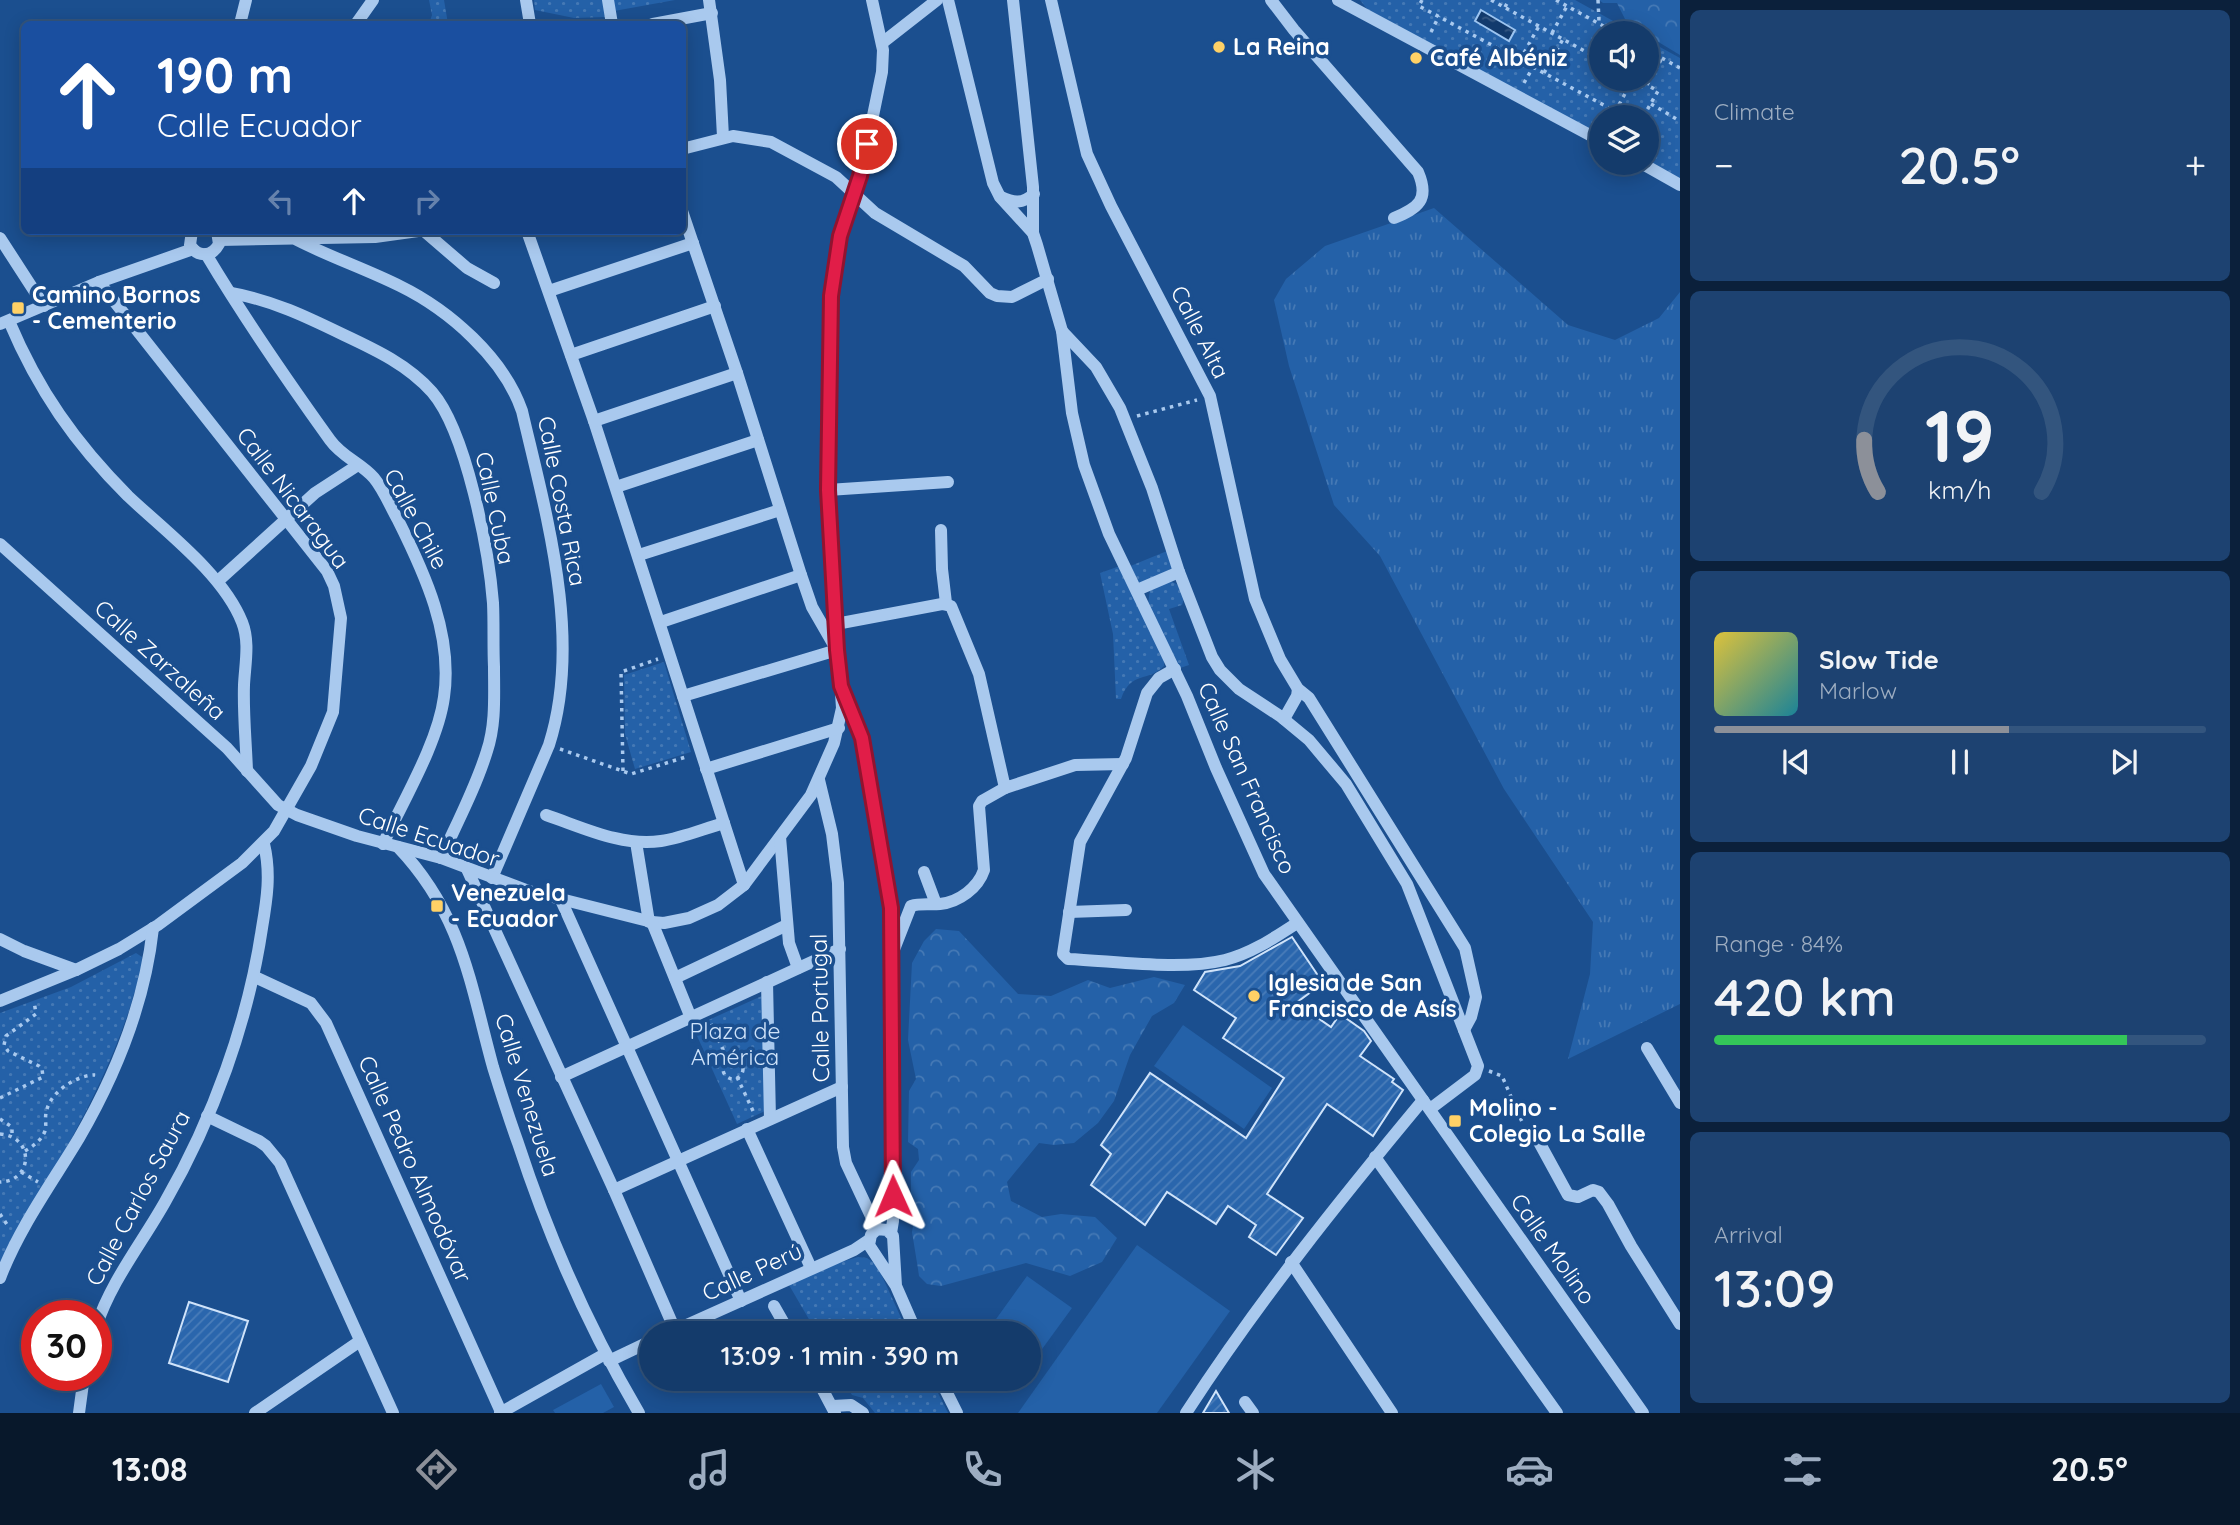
<!DOCTYPE html>
<meta charset="utf-8">
<style>
:root{--surface:#143b6b;--page:#1d4271;--text:#f1f3f6;--muted:#9dadc1;--line:#33557e;--accent:#8c9099}
body{margin:0;font-family:Quicksand,sans-serif;background:var(--page);color:var(--text);height:100vh;display:flex;flex-direction:column;font-size:26px;white-space:nowrap}
*{box-sizing:border-box;margin:0}
p{font-size:23px;color:var(--muted)}
.icon{flex:none;width:38px;height:38px;fill:none;stroke:currentColor;stroke-width:2;stroke-linecap:round;stroke-linejoin:round}
.map{position:relative;flex:1;overflow:hidden}
.sheet{display:flex;flex-direction:column;gap:10px;padding:10px;background:#0b203b;width:560px}
.sheet>*{flex:none}
.hud{position:absolute;left:21px;top:21px;width:665px;height:214px;border-radius:10px;box-shadow:0 4px 18px #0003,0 0 0 2px var(--line);background:#1a4fa0;color:#fff;overflow:hidden}
.controls{position:absolute;left:1589px;top:21px;display:grid;gap:14px}
.controls a{display:grid;place-items:center;width:70px;height:70px;border-radius:50%;background:var(--surface);box-shadow:0 4px 18px #0003,0 0 0 2px var(--line);font-size:35px}
.speed{position:absolute;left:21px;top:1300px;display:flex;gap:14px;font-size:35px;font-weight:700;text-align:center}
.speed>*{display:grid;place-content:center;width:91px;height:91px;border-radius:50%;background:var(--surface);box-shadow:0 4px 18px #0003,0 0 0 2px var(--line);line-height:1}
.speed .limit{border:10px solid #d22;background:#fff;color:#111}
.pin{position:absolute;display:grid;place-items:center;width:60px;height:60px;color:#fff;margin:-30px;border:4px solid #fff;border-radius:50%;box-shadow:0 2px 7px #0007}
.me{position:absolute;width:77px;margin:-38px;rotate:359deg;stroke-linejoin:round;filter:drop-shadow(0 0 5px #0008)}
.turn{display:flex;align-items:center;gap:24px;height:147px;padding:0 21px;font-size:32px}
.turn .icon{width:91px;height:91px;stroke-width:2.5}
.turn b{display:block;font-size:49px;line-height:60px}
.lanes{display:flex;align-items:center;height:66px;padding:0 21px;background:#0003;justify-content:center;gap:35px;direction:ltr}
.lanes .off{opacity:.35}
.big{font-size:52px;font-weight:600;line-height:1.1}
.sheet .tile{flex:1;display:flex;flex-direction:column;justify-content:center;gap:10px;min-width:0;padding:0 24px;border-radius:10px;background:var(--page)}
.sheet .dial{align-items:center;gap:0}
.dial svg{height:182px;overflow:visible;fill:none;stroke:var(--line);stroke-width:7;stroke-linecap:round;text-anchor:middle}
.dial text{fill:var(--text);stroke:none}
.song{display:flex;align-items:center;gap:21px}
.cover{width:84px;height:84px;border-radius:10px;background:linear-gradient(135deg,hsl(50 70% 55%),hsl(190 70% 35%))}
.played{height:7px;border-radius:4px;background:linear-gradient(90deg,var(--accent) 60%,var(--line) 60%)}
.keys{display:flex;justify-content:space-around;direction:ltr}
.heat{display:flex;justify-content:space-between;align-items:center;font-size:38px;direction:ltr}
.charge{height:10px;border-radius:5px;background:linear-gradient(90deg,#34c759 84%,var(--line) 0)}
.trip{position:absolute;left:639px;top:1321px;width:402px;height:70px;border-radius:35px;background:var(--surface);box-shadow:0 4px 18px #0003,0 0 0 2px var(--line);font-weight:600;line-height:70px;text-align:center}
.tabs{display:flex;height:112px;justify-content:space-around;align-items:center;background:#08182b;color:var(--muted)}
.tabs .icon{width:49px;height:49px}
.tabs .on{color:var(--accent)}
.tabs b{font-size:32px;color:var(--text)}
main{display:flex;flex:1;min-height:0}
.map>svg:first-child{display:block}
.grass{fill:url(#grass-tufts)}
.forest{fill:url(#forest-crowns)}
.park{fill:url(#park-dots)}
.garden{fill:#2461a8}
.water{fill:url(#water-ripples);stroke:#9cc4f0;stroke-width:2}
.building{fill:url(#building-hatch);stroke:#cfe3fa;stroke-width:2}
.lines{fill:none;stroke-linecap:round;stroke-linejoin:round}
.path{stroke:#a9c9ee;stroke-width:3.5;stroke-dasharray:3.5 5;stroke-linecap:butt}
.minor{stroke:#a9c9ee;stroke-width:12}
.route-casing{stroke:#92132f;stroke-width:18}
.route{stroke:#e11d48;stroke-width:12}
.poi-dot{fill:#ffd166;stroke:#1b4f8f;stroke-width:2.5}
.labels{text-anchor:middle;stroke-width:7;stroke-linejoin:round;paint-order:stroke}
.poi-label{font-size:23px;font-weight:bold;fill:#fff;stroke:#1b4f8f;text-anchor:start}
.street-label{font-size:23px;fill:#fff;stroke:#1b4f8f}
.park-label{font-size:23px;fill:#cfe3fa;stroke:#1b4f8f}
</style>
<main>
<div class="map">
<svg width="1680" height="1413" viewBox="0 0 1680 1413">
<defs>
<pattern id="grass-tufts" width="24" height="20" patternUnits="userSpaceOnUse" patternTransform="scale(1.75)"><rect width="24" height="20" fill="#2461a8"/><path d="M3 7l-1-3M5 7V3M7 7l1-3M15 17l-1-3M17 17v-4M19 17l1-3" fill="none" stroke="#4579b5"/></pattern>
<pattern id="forest-crowns" width="20" height="18" patternUnits="userSpaceOnUse" patternTransform="scale(1.75)"><rect width="20" height="18" fill="#2461a8"/><path d="M2 6a3 3 0 1 1 6 0M12 15a3 3 0 1 1 6 0" fill="none" stroke="#4579b5"/></pattern>
<pattern id="park-dots" width="8" height="8" patternUnits="userSpaceOnUse" patternTransform="scale(1.75)"><rect width="8" height="8" fill="#2461a8"/><path d="M2 2h.1M6 6h.1" fill="none" stroke="#4579b5" stroke-width="1.8" stroke-linecap="round"/></pattern>
<pattern id="water-ripples" width="26" height="14" patternUnits="userSpaceOnUse" patternTransform="scale(1.75)"><rect width="26" height="14" fill="#123a6d"/><path d="M2 4q2-2 4 0t4 0M15 11q2-2 4 0t4 0" fill="none" stroke="#365883"/></pattern>
<pattern id="building-hatch" width="6" height="6" patternUnits="userSpaceOnUse" patternTransform="scale(1.75)"><rect width="6" height="6" fill="#2a66ad"/><path d="M-1 1l2-2M0 6l6-6M5 7l2-2" fill="none" stroke="#4a7db9"/></pattern>
</defs>
<rect width="100%" height="100%" fill="#1b4f8f"/>
<path class="grass" d="M1434 208 1568 325 1615 340 1659 318 1680 292V1004L1568 1059 1590 974 1593 922 1504 789 1380 556 1334 505 1289 366 1274 300 1286 279 1325 246Z"/>
<g class="forest">
<path d="M1599 0H1680V55L1627 23 1617 3H1603Z"/>
<path d="M936 929 959 931 1018 994 1051 996 1088 980 1110 988 1154 977 1185 985 1174 1003 1152 1016 1130 1055 1114 1101 1098 1123 1074 1143 1054 1145 1039 1143 1007 1182 1011 1201 1042 1217 1061 1214 1095 1217 1117 1238 1102 1262 1070 1276 1026 1263 941 1286 927 1284 919 1276 918 1269 912 1232 914 1220 911 1207V1172L919 1160 918 1149 908 1142 909 1091 916 1079 908 1040 912 963 924 941Z"/>
</g>
<g class="park">
<path d="M429 0H444L448 24H429L432 15Z"/>
<path d="M534 0H604L606 17 574 18 535 10Z"/>
<path d="M612 0H675L614 11Z"/>
<path d="M1360 0H1575L1635 33H1601V79H1647V40L1680 58V178L1647 160V117H1601V136L1367 9Z"/>
<path d="M1167 551 1172 568 1148 582 1138 583 1128 567Z"/>
<path d="M1120 566 1164 657V666C1148 683 1131 670 1121 699H1116L1113 634 1100 573Z"/>
<path d="M1169 581C1180 583 1187 594 1182 605L1169 609 1189 665 1180 668 1148 604 1150 590Z"/>
<path d="M664 662 691 752 635 769 625 734 624 675Z"/>
<path d="M136 953 142 957C142 973 135 989 131 1004 101 1098 47 1180 0 1264V1013L71 987Z"/>
<path d="M764 995 767 1110 737 1124 693 1027Z"/>
<path d="M858 1257 867 1258 877 1265 908 1333H817L789 1285 831 1265Z"/>
<path d="M843 1379H931L948 1413H875L863 1398 852 1395Z"/>
</g>
<g class="garden">
<path d="M1183 1025 1272 1088 1244 1129 1154 1066Z"/>
<path d="M1137 1245 1230 1311 1157 1413H1018Z"/>
<path d="M1027 1276 1072 1308 1029 1367V1334L986 1333Z"/>
<path d="M601 1384 614 1407 603 1413H555L553 1410Z"/>
</g>
<path class="water" d="M1481 10 1515 30 1509 41 1475 21Z"/>
<g class="building">
<path d="M1292 937 1323 983 1296 1003 1331 1027 1340 1014 1364 1031 1371 1041 1360 1056 1394 1079 1392 1082 1403 1090 1373 1136 1327 1104 1267 1194 1303 1218 1276 1255 1249 1237 1256 1225 1228 1206 1216 1224 1167 1192 1145 1225 1091 1185 1111 1154 1101 1145 1150 1073 1246 1138 1284 1078 1223 1038 1236 1018 1194 990 1205 972 1240 966Z"/>
<path d="M189 1302 248 1321 228 1382 169 1363Z"/>
<path d="M1216 1391 1229 1413H1203Z"/>
</g>
<g class="lines">
<g class="path">
<path d="M1422 0 1419 6 1626 117"/>
<path d="M1491 0 1601 60"/>
<path d="M1556 0 1616 33"/>
<path d="M1598 0 1599 22"/>
<path d="M1505 7 1509 0"/>
<path d="M1431 32 1439 16"/>
<path d="M1552 33 1567 6"/>
<path d="M1647 50 1680 68"/>
<path d="M1520 60 1539 26"/>
<path d="M1544 73 1563 39"/>
<path d="M1636 79 1658 91 1643 117"/>
<path d="M1524 83 1533 67"/>
<path d="M1647 85 1662 58"/>
<path d="M1651 104 1680 121"/>
<path d="M1615 112 1633 79"/>
<path d="M1137 416 1197 400"/>
<path d="M560 749 631 774 689 756"/>
<path d="M623 771 621 672 658 659"/>
<path d="M711 1024 728 1060"/>
<circle cx="733" cy="1069" r="10"/>
<path d="M1489 1071 1502 1076 1523 1124"/>
<path d="M737 1077 754 1113"/>
<path d="M0 1098 43 1077 42 1069 39 1066 8 1051 4 1045 6 1036 36 1014 34 1001"/>
<path d="M0 1119 12 1127V1137"/>
<path d="M0 1134C34 1136 34 1181 0 1182"/>
<path d="M25 1151C33 1146 41 1141 45 1131 47 1124 44 1117 47 1109 52 1091 77 1075 95 1075"/>
<path d="M21 1172 38 1182"/>
<path d="M0 1214 8 1226"/>
</g>
<g class="minor">
<path d="M526 0 530 24"/>
<path d="M608 0 612 24"/>
<path d="M709 0 720 80 723 137"/>
<path d="M948 0 993 183 1000 197 1033 233 1037 245 1062 331 1072 413 1084 465 1109 534 1187 696 1216 768 1264 874 1643 1413"/>
<path d="M1013 0 1033 187V233"/>
<path d="M1051 0 1087 154 1111 206 1210 396 1255 599 1280 659 1298 689 1309 698 1465 948 1476 997 1471 1017 1464 1030"/>
<path d="M1271 0 1294 30 1418 172C1430 200 1418 208 1394 218"/>
<path d="M1338 0 1601 141"/>
<path d="M240 24 246 0"/>
<path d="M356 24 373 0"/>
<path d="M653 24 712 13"/>
<path d="M882 43 937 0"/>
<path d="M682 149 733 136 771 142 836 177 875 213 964 266 990 293 997 296 1012 297 1048 279"/>
<path d="M1641 163 1680 185"/>
<path d="M1001 197C1014 203 1022 204 1034 194"/>
<path d="M682 211 737 373 801 575 812 607 835 647"/>
<path d="M192 231 190 245C198 258 212 257 219 244L217 231"/>
<path d="M424 231 467 268 494 283"/>
<path d="M527 231 594 421 744 885"/>
<path d="M0 238 44 306"/>
<path d="M219 240 375 237 418 231"/>
<path d="M297 240C330 257 366 269 400 286 449 310 504 358 522 411 546 514 583 639 549 745L492 878"/>
<path d="M206 254C244 318 287 380 330 440 342 457 361 463 374 478 384 490 390 506 398 520 425 574 453 635 444 697 438 743 403 801 383 844"/>
<path d="M549 291 693 243"/>
<path d="M231 293C272 300 307 317 344 335 376 350 408 365 432 392 466 431 489 551 493 603 494 624 493 646 494 667 494 695 496 724 487 751 476 787 457 823 441 858"/>
<path d="M9 321C38 390 75 443 128 496 165 531 223 574 242 622 250 642 245 664 244 685 243 713 246 742 247 771"/>
<path d="M0 324 99 282 193 249"/>
<path d="M1062 331 1096 367 1120 408 1152 488 1179 572 1212 657 1220 670 1239 689 1280 716 1309 740 1346 784 1407 884 1478 1066 1475 1075 1430 1109"/>
<path d="M571 355 715 306"/>
<path d="M594 421 737 373"/>
<path d="M616 487 758 440"/>
<path d="M828 490 948 482"/>
<path d="M941 530 942 569 946 603"/>
<path d="M0 544 227 748 278 805 297 815 357 836 441 858 529 891 652 922 664 923 689 918 718 905 744 885 811 795 834 743 842 708 828 490 831 296 840 236 862 169 882 72 883 50 872 0"/>
<path d="M639 555 780 510"/>
<path d="M218 581 315 493 358 465"/>
<path d="M1137 590 1179 572"/>
<path d="M661 622 801 575"/>
<path d="M836 624 942 604 951 606 979 674 1005 788 1075 765 1123 764"/>
<path d="M1175 669 1159 678 1147 693 1126 758 1080 842 1063 954 1068 959C1115 961 1180 971 1225 960 1252 953 1274 938 1297 923"/>
<path d="M845 693 862 738 891 908 893 1221 891 1233"/>
<path d="M683 696 837 650"/>
<path d="M1284 719 1297 696 1298 689"/>
<path d="M706 769 839 728"/>
<path d="M819 780 832 834 838 883 843 1147 846 1163 877 1229"/>
<path d="M546 815C582 827 622 847 661 841 682 838 703 829 724 823"/>
<path d="M780 837 789 943 798 968"/>
<path d="M636 842 649 922"/>
<path d="M398 847C462 914 470 983 493 1067 501 1093 509 1118 518 1143 548 1235 590 1330 639 1413"/>
<path d="M467 869 614 1190 675 1330"/>
<path d="M924 872 936 904"/>
<path d="M561 900 741 1301"/>
<path d="M1069 912 1126 910"/>
<path d="M652 922 691 1018"/>
<path d="M0 939 24 951 76 970"/>
<path d="M893 952 911 906C921 903 930 905 940 904 959 902 978 888 984 870L979 806 982 801 1005 788"/>
<path d="M255 977 311 1003 326 1023 501 1412"/>
<path d="M675 978 787 925"/>
<path d="M767 982 770 1119"/>
<path d="M0 1001 76 970 119 949 158 925 242 863 274 831 311 766 333 712 341 618 334 586 327 571 99 282"/>
<path d="M1647 1048 1680 1103"/>
<path d="M561 1077 840 949"/>
<path d="M207 1116 259 1141 266 1146 280 1163 393 1413"/>
<path d="M747 1129 811 1268"/>
<path d="M1533 1131 1568 1195 1578 1197 1593 1190 1599 1192 1608 1204 1631 1246 1680 1324"/>
<path d="M1375 1157 1557 1413"/>
<path d="M614 1190 842 1087"/>
<path d="M1291 1262 1392 1413"/>
<path d="M0 1278C19 1228 52 1183 79 1138 116 1074 145 1002 153 928"/>
<path d="M896 1286 893 1236 887 1230 877 1229 871 1235 869 1245 896 1286 917 1334"/>
<path d="M774 1306 790 1334"/>
<path d="M96 1327C111 1281 142 1243 165 1202 213 1119 248 1022 262 928 267 899 271 873 264 844"/>
<path d="M669 1333 854 1250 869 1240"/>
<path d="M609 1361 651 1341"/>
<path d="M817 1379 835 1413"/>
<path d="M940 1379 957 1413"/>
<path d="M1245 1402 1253 1413"/>
<path d="M833 1406 851 1405 863 1413"/>
<path d="M79 1413 84 1376"/>
<path d="M255 1413 360 1341"/>
<path d="M500 1413 605 1354"/>
<path d="M1186 1413C1258 1302 1339 1201 1423 1100"/>
</g>
</g>
<g class="lines">
<g class="route-casing">
<path id="route" d="M867 144 860 176 840 236 831 296 828 490 837 650 841 686 862 738 891 908 893 1196"/>
</g>
<use href="#route" class="route"/>
</g>
<g class="poi-dot">
<circle cx="1219" cy="47" r="7"/>
<circle cx="1416" cy="58" r="7"/>
<rect x="11" y="301" width="14" height="14" rx="3.5"/>
<rect x="430" y="899" width="14" height="14" rx="3.5"/>
<circle cx="1254" cy="996" r="7"/>
<rect x="1448" y="1114" width="14" height="14" rx="3.5"/>
</g>
<g class="labels">
<g class="poi-label">
<text x="1233" y="55">La Reina</text>
<text x="1430" y="66">Café Albéniz</text>
<text x="32" y="303">Camino Bornos<tspan x="32" dy="26">- Cementerio</tspan></text>
<text x="451" y="901">Venezuela<tspan x="451" dy="26">- Ecuador</tspan></text>
<text x="1268" y="991">Iglesia de San<tspan x="1268" dy="26">Francisco de Asís</tspan></text>
<text x="1469" y="1116">Molino -<tspan x="1469" dy="26">Colegio La Salle</tspan></text>
</g>
<g class="street-label">
<text transform="translate(1200 332) rotate(63)" y="8">Calle Alta</text>
<text transform="translate(293 498) rotate(53)" y="8">Calle Nicaragua</text>
<text transform="translate(562 501) rotate(79)" y="8">Calle Costa Rica</text>
<text transform="translate(495 508) rotate(78)" y="8">Calle Cuba</text>
<text transform="translate(416 519) rotate(62)" y="8">Calle Chile</text>
<text transform="translate(160 660) rotate(42)" y="8">Calle Zarzaleña</text>
<text transform="translate(1247 778) rotate(66)" y="8">Calle San Francisco</text>
<text transform="translate(429 837) rotate(18)" y="8">Calle Ecuador</text>
<text transform="translate(820 1008) rotate(-91)" y="8">Calle Portugal</text>
<text transform="translate(527 1095) rotate(73)" y="8">Calle Venezuela</text>
<text transform="translate(415 1169) rotate(66)" y="8">Calle Pedro Almodóvar</text>
<text transform="translate(138 1198) rotate(-62)" y="8">Calle Carlos Saura</text>
<text transform="translate(1553 1249) rotate(55)" y="8">Calle Molino</text>
<text transform="translate(752 1272) rotate(-25)" y="8">Calle Perú</text>
</g>
<g class="park-label">
<text x="735" y="1039">Plaza de<tspan x="735" dy="26">América</tspan></text>
</g>
</g>
</svg>
<div class="controls">
<a><svg class="icon" aria-label="sound" viewBox="0 0 24 24"><path d="M4 9h4l5-4v14l-5-4H4zM17 9q2 3 0 6"/></svg></a>
<a><svg class="icon" aria-label="layers" viewBox="0 0 24 24"><path d="M12 4l9 5-9 5-9-5zM3 14l9 5 9-5"/></svg></a>
</div>
<div class="speed"><div class="limit">30</div></div>
<div class="pin" style="left:867px;top:144px;background:#d93025"><svg class="icon" aria-label="arrive" viewBox="0 0 24 24"><path d="M6 21V4h12l-3 4 3 4H6"/></svg></div>
<svg class="me" style="left:893px;top:1196px" viewBox="-20 -20 40 40"><path d="M0-17L14 15 0 8-14 15z" fill="#e11d48" stroke="#fff" stroke-width="4"/></svg>
<div class="trip">13:09 · 1 min · 390 m</div>
<div class="hud">
<div class="turn"><svg class="icon" aria-label="ahead" viewBox="0 0 24 24"><path d="M12 20V5M6 11l6-6 6 6"/></svg><div><b>190 m</b>Calle Ecuador</div></div>
<div class="lanes"><svg class="icon off" aria-label="left" viewBox="0 0 24 24"><path d="M17 20v-9H6M10 6l-5 5 5 5"/></svg><svg class="icon" aria-label="ahead" viewBox="0 0 24 24"><path d="M12 20V5M6 11l6-6 6 6"/></svg><svg class="icon off" aria-label="right" viewBox="0 0 24 24"><path d="M7 20v-9h11M14 6l5 5-5 5"/></svg></div>
</div>
</div>
<section class="sheet">
<div class="tile"><p>Climate</p>
<div class="heat"><a>−</a><b class="big">20.5°</b><a>+</a></div>
</div>
<div class="tile dial"><svg viewBox="0 0 100 80">
<path d="M14 69A42 42 0 1 1 86 69"/>
<path d="M14 69A42 42 0 0 1 8 46" stroke="#8c9099"/>
<text x="50" y="56" font-size="32" font-weight="700">19</text>
<text x="50" y="72" font-size="11">km/h</text>
</svg></div>
<div class="tile">
<div class="song"><i class="cover"></i><div><b>Slow Tide</b><p>Marlow</p></div></div>
<div class="played"></div>
<div class="keys"><svg class="icon" aria-label="previous" viewBox="0 0 24 24"><path d="M18 5L8 12l10 7zM5 5v14"/></svg><svg class="icon" aria-label="pause" viewBox="0 0 24 24"><path d="M8 5v14M16 5v14"/></svg><svg class="icon" aria-label="next" viewBox="0 0 24 24"><path d="M6 5l10 7-10 7zM19 5v14"/></svg></div>
</div>
<div class="tile"><p>Range · 84%</p><b class="big">420 km</b><div class="charge"></div></div>
<div class="tile"><p>Arrival</p><b class="big">13:09</b></div>
</section>
</main>
<nav class="tabs">
<b>13:08</b>
<svg class="icon on" aria-label="directions" viewBox="0 0 24 24"><path d="M12 3l9 9-9 9-9-9zM9 14v-3h6M13 9l2 2-2 2"/></svg>
<svg class="icon" aria-label="music" viewBox="0 0 24 24"><path d="M9 18V5l10-2v13"/><circle cx="6" cy="18" r="3"/><circle cx="16" cy="16" r="3"/></svg>
<svg class="icon" aria-label="phone" viewBox="0 0 24 24"><path d="M5 4h4l2 5-3 2q2 4 5 5l2-3 5 2v4C11 20 4 13 5 4z"/></svg>
<svg class="icon" aria-label="climate" viewBox="0 0 24 24"><path d="M12 3v18M4 7l16 10M4 17L20 7"/></svg>
<svg class="icon" aria-label="car" viewBox="0 0 24 24"><path d="M5 17H2v-5l4-1 3-4h7l3 4 3 1v5h-3M9 17h6M6 11h13"/><circle cx="7" cy="17" r="2"/><circle cx="17" cy="17" r="2"/></svg>
<svg class="icon" aria-label="filters" viewBox="0 0 24 24"><path d="M4 7h16M4 17h16"/><circle cx="9" cy="7" r="2"/><circle cx="15" cy="17" r="2"/></svg>
<b>20.5°</b>
</nav>
